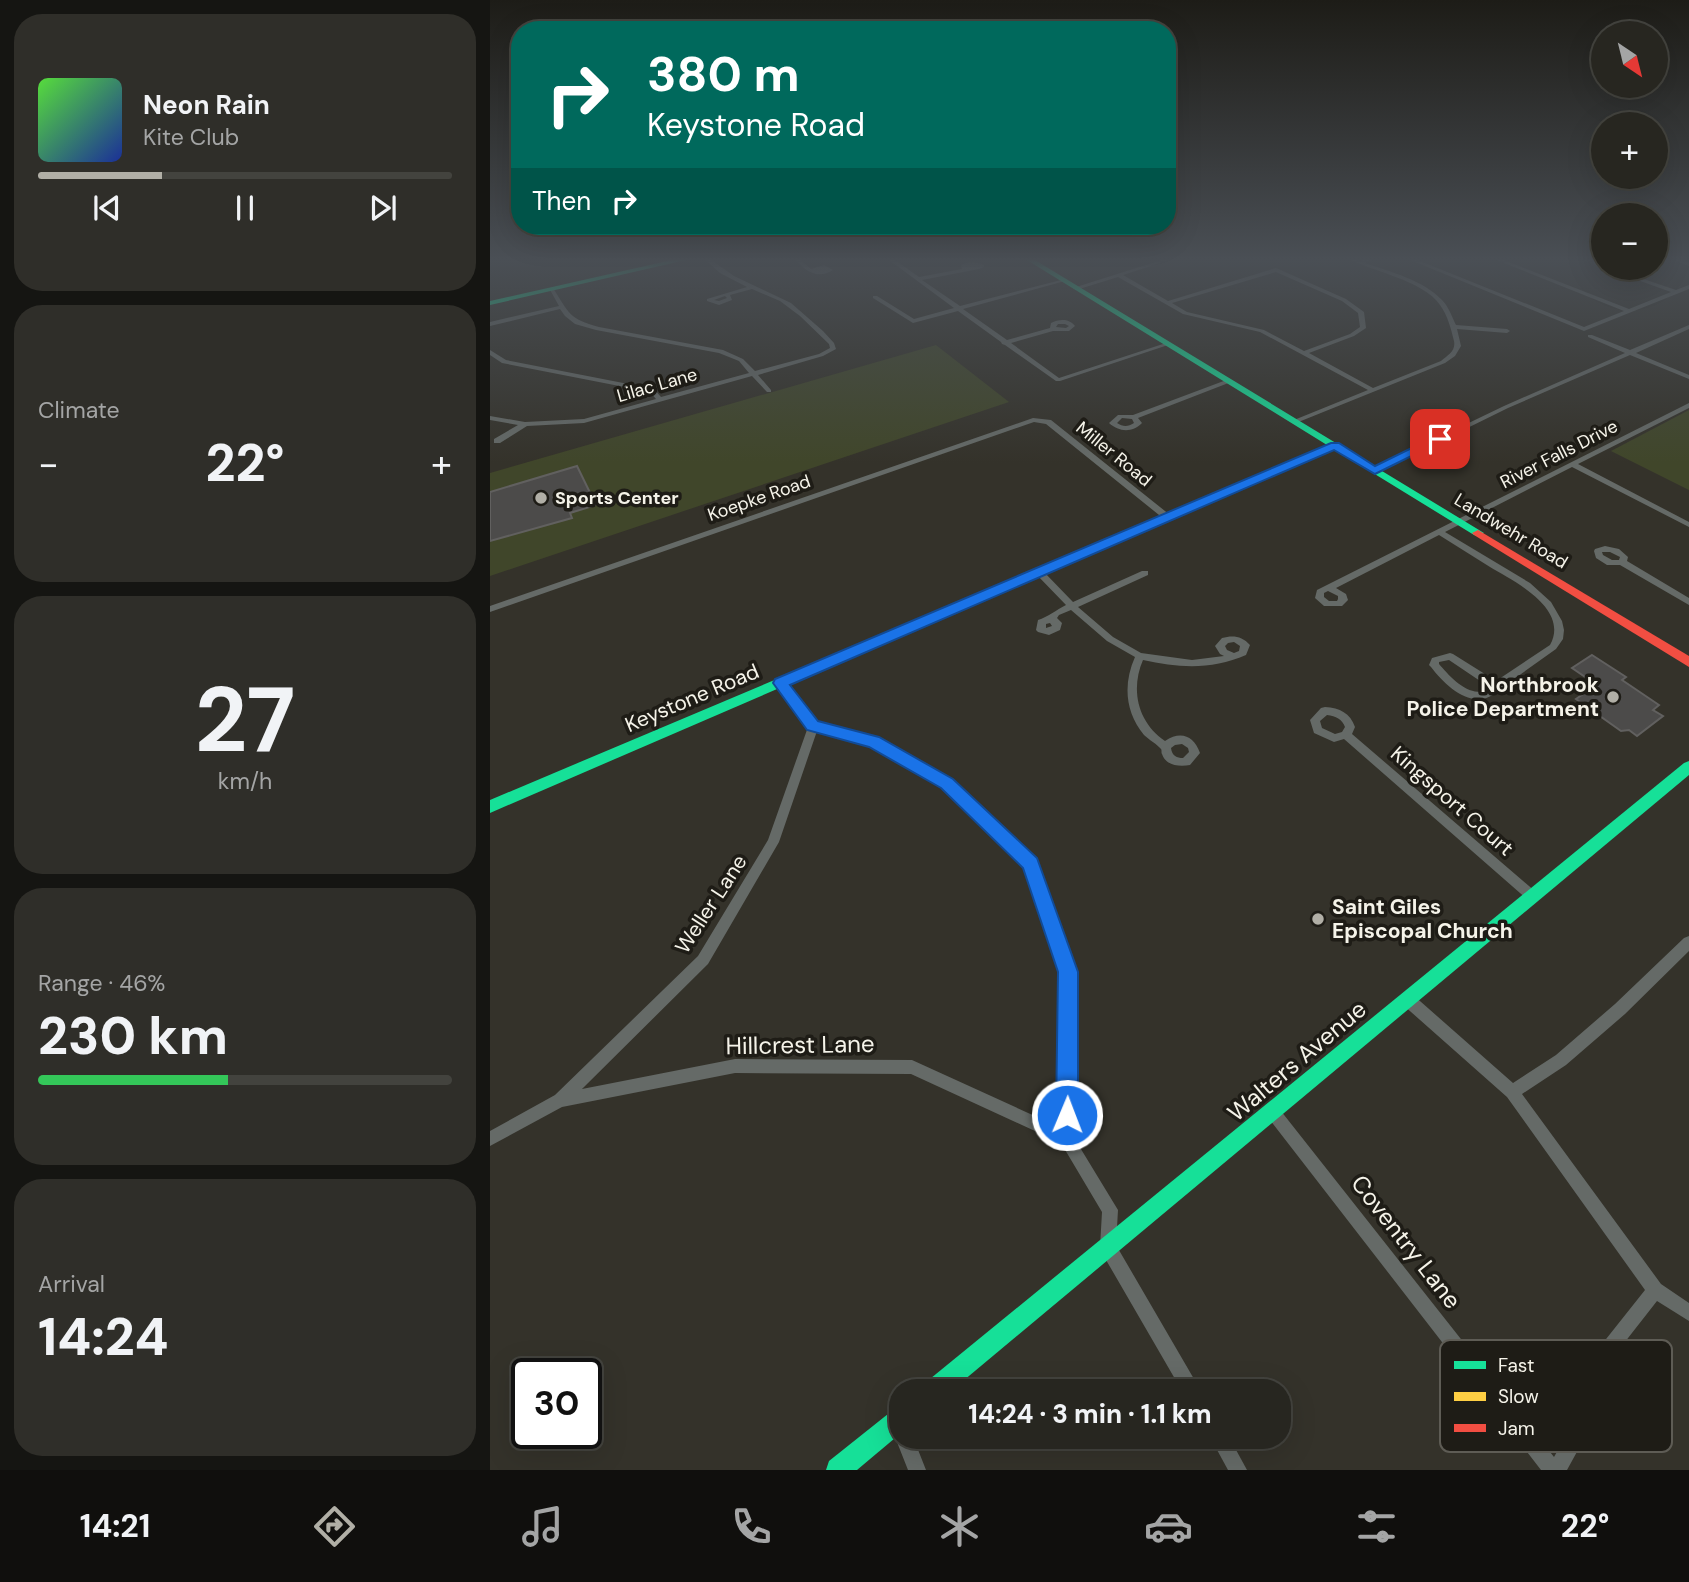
<!DOCTYPE html>
<meta charset="utf-8">
<style>
:root{--surface:#272620;--page:#2f2e29;--text:#f1f3f6;--muted:#a4a5a5;--line:#43433e;--accent:#b1afa6}
body{margin:0;font-family:"DM Sans",sans-serif;background:var(--page);color:var(--text);height:100vh;display:flex;flex-direction:column;font-size:26px;white-space:nowrap}
*{box-sizing:border-box;margin:0}
p{font-size:23px;color:var(--muted)}
.icon{flex:none;width:38px;height:38px;fill:none;stroke:currentColor;stroke-width:2;stroke-linecap:round;stroke-linejoin:round}
.map{position:relative;flex:1;overflow:hidden}
.sheet{display:flex;flex-direction:column;gap:14px;padding:14px;background:#151512;width:490px}
.sheet>*{flex:none}
.banner{position:absolute;left:21px;top:21px;width:665px;height:214px;border-radius:28px;box-shadow:0 7px 28px #0002,0 0 0 2px var(--line);background:#00695c;color:#fff;overflow:hidden}
.needle{width:46px;rotate:145deg}
.controls{position:absolute;left:1101px;top:21px;display:grid;gap:14px}
.controls a{display:grid;place-items:center;width:77px;height:77px;border-radius:50%;background:var(--surface);box-shadow:0 7px 28px #0002,0 0 0 2px var(--line);font-size:35px}
.speed{position:absolute;left:21px;top:1358px;display:flex;gap:14px;font-size:35px;font-weight:700;text-align:center}
.speed>*{display:grid;place-content:center;width:91px;height:91px;border-radius:50%;background:var(--surface);box-shadow:0 7px 28px #0002,0 0 0 2px var(--line);line-height:1}
.speed .limit{border:4px solid #111;border-radius:10px;background:#fff;color:#111}
.pin{position:absolute;display:grid;place-items:center;width:60px;height:60px;color:#fff;margin:-30px;border-radius:14px;box-shadow:0 4px 10px #0006}
.me{position:absolute;width:77px;margin:-38px;rotate:1deg;stroke-linejoin:round;filter:drop-shadow(0 0 5px #0008)}
.turn{display:flex;align-items:center;gap:24px;height:147px;padding:0 21px;font-size:32px}
.turn .icon{width:91px;height:91px;stroke-width:2.5}
.turn b{display:block;font-size:49px;line-height:60px}
.then{display:flex;align-items:center;height:66px;padding:0 21px;background:#0003;gap:14px;font-size:26px}
.big{font-size:52px;font-weight:800;line-height:1.1}
.sheet .card{flex:1;display:flex;flex-direction:column;justify-content:center;gap:10px;min-width:0;padding:0 24px;border-radius:28px;background:var(--page)}
.sheet .dial{align-items:center;gap:0}
.dial b{font-size:91px;line-height:1}
.song{display:flex;align-items:center;gap:21px}
.cover{width:84px;height:84px;border-radius:10px;background:linear-gradient(135deg,hsl(110 70% 55%),hsl(230 70% 35%))}
.played{height:7px;border-radius:4px;background:linear-gradient(90deg,var(--accent) 30%,var(--line) 30%)}
.keys{display:flex;justify-content:space-around;direction:ltr}
.heat{display:flex;justify-content:space-between;align-items:center;font-size:38px;direction:ltr}
.charge{height:10px;border-radius:5px;background:linear-gradient(90deg,#34c759 46%,var(--line) 0)}
.trip{position:absolute;left:399px;top:1379px;width:402px;height:70px;border-radius:28px;background:var(--surface);box-shadow:0 7px 28px #0002,0 0 0 2px var(--line);font-weight:800;line-height:70px;text-align:center}
.tabs{display:flex;height:112px;justify-content:space-around;align-items:center;background:#100f0d;color:var(--muted)}
.tabs .icon{width:49px;height:49px}
.tabs .on{color:var(--accent)}
.tabs b{font-size:32px;color:var(--text)}
main{display:flex;flex:1;min-height:0}
.map>svg:first-child{display:block}
.green{fill:#40462a}
.building{fill:#4c4b4a;stroke:#61605f;stroke-width:2}
.lines{fill:none;stroke-linecap:round;stroke-linejoin:round}
.street{fill:#656a67;fill-rule:evenodd}
.fast{fill:#16e098;fill-rule:evenodd}
.slow{fill:#ffcf43;fill-rule:evenodd}
.jam{fill:#f24e42;fill-rule:evenodd}
.route{fill:#1a73e8;stroke:#114b97;stroke-width:2}
.poi-dot{fill:#b1afa6;stroke:#1e1c16;stroke-width:2.5}
.labels{text-anchor:middle;stroke-width:7;stroke-linejoin:round;paint-order:stroke}
.far-street-label{font-size:18px;fill:#f5f3e9;stroke:#1e1c16}
.far-poi-label{font-size:18px;font-weight:bold;fill:#f5f3e9;stroke:#1e1c16;text-anchor:start}
.poi-label{font-size:21px;font-weight:bold;fill:#f5f3e9;stroke:#1e1c16;text-anchor:end}
.street-label{font-size:21px;fill:#f5f3e9;stroke:#1e1c16}
.near-street-label{font-size:24px;fill:#f5f3e9;stroke:#1e1c16}
.key{fill:#1e1c16;stroke:#5e5c55;stroke-width:2}
.key-label{font-size:19px;fill:#f5f3e9}
</style>
<main>
<section class="sheet">
<div class="card">
<div class="song"><i class="cover"></i><div><b>Neon Rain</b><p>Kite Club</p></div></div>
<div class="played"></div>
<div class="keys"><svg class="icon" aria-label="previous" viewBox="0 0 24 24"><path d="M18 5L8 12l10 7zM5 5v14"/></svg><svg class="icon" aria-label="pause" viewBox="0 0 24 24"><path d="M8 5v14M16 5v14"/></svg><svg class="icon" aria-label="next" viewBox="0 0 24 24"><path d="M6 5l10 7-10 7zM19 5v14"/></svg></div>
</div>
<div class="card"><p>Climate</p>
<div class="heat"><a>−</a><b class="big">22°</b><a>+</a></div>
</div>
<div class="card dial"><b>27</b><p>km/h</p></div>
<div class="card"><p>Range · 46%</p><b class="big">230 km</b><div class="charge"></div></div>
<div class="card"><p>Arrival</p><b class="big">14:24</b></div>
</section>
<div class="map">
<svg width="1199" height="1470" viewBox="0 0 1199 1470">
<rect width="100%" height="100%" fill="#34322a"/>
<g class="green">
<path d="M446 345 519 402 0 576V473Z"/>
<path d="M1199 410V490L1121 451Z"/>
</g>
<g class="building">
<path d="M87 466 106 505 80 513 82 518 0 541V492Z"/>
<path d="M1102 655 1136 677 1132 680 1169 705 1163 710 1173 716 1147 736 1139 730 1131 731 1086 699 1096 692 1090 688 1101 681 1082 668Z"/>
</g>
<g class="lines">
<g class="street">
<path d="M212 257H217L244 276 301 303 333 331 344 343 346 349 333 356 268 375 281 390V392H277L262 376 94 423 37 426 10 443H4V439L28 425 0 420V416L35 422 94 419 166 399 160 392 12 363 0 355V350L16 360 164 389 171 397 259 373 249 361 229 353 106 330 85 324 75 316 70 309 0 326V322L69 306 59 288H63C79 313 79 319 109 327L233 350 253 359 265 371 329 354 340 348 339 344 310 316 290 301 262 289 240 295 242 300 229 305 217 301V299L257 287 230 273ZM235 296 237 298 229 301 224 300Z"/>
<path d="M302 257H307L321 269 334 265 343 270C326 281 314 269 302 257Z"/>
<path d="M395 257H401L429 277 472 269 471 265C479 261 486 262 494 265V267L489 269 432 280 470 306 575 279V281L473 309 517 340 560 328 561 323C569 319 579 318 585 326L579 331H563L521 343 569 378 676 343 681 344 570 381H566L515 345 512 344 511 342 468 311 423 323 383 298V296H387L424 319 464 308ZM568 324H575L579 326 576 328 566 327Z"/>
<path d="M681 257H689L633 275 678 301 786 268 856 299 874 312 876 328 864 336 819 353 883 388 951 361C958 355 966 351 964 341 961 329 958 316 950 305 933 280 880 271 855 257H862L870 261 880 257H888L875 263C901 272 933 280 952 300 959 307 962 317 966 325L1017 329 1020 331 1017 333 967 329 971 346 965 356 955 363 806 423 804 422V420L878 390 770 332 693 314 628 277 586 290 583 288ZM786 272 852 301 868 313 870 327 860 334 814 351 774 330 697 312 682 303Z"/>
<path d="M913 257H920L1094 327 1134 311 999 257H1006L1139 309 1181 292 1114 268H1121L1186 290 1199 285V289L1094 331Z"/>
<path d="M1086 257H1094L1113 264V268Z"/>
<path d="M1176 257H1184L1199 262V266Z"/>
<path d="M1199 325V329L1146 353 1199 375V379L1140 355 1018 408 888 472 881 470 1014 406 1135 353 1098 337V335H1102L1140 350Z"/>
<path d="M739 379 741 380V382L648 418 652 423C642 433 629 432 619 423L628 415H643ZM632 418 642 419 644 423C638 427 633 427 627 423Z"/>
<path d="M1199 403V408L1088 464 1199 522V527L1082 467 955 532 1040 583 1061 602 1072 621 1074 630 1073 639 1066 649 1010 689C986 714 957 688 941 667L939 665 942 658 960 653 963 654 1006 681 1060 645C1080 609 1024 581 1000 567 983 556 966 546 949 535L846 588 856 594 858 600 852 606H834L825 598 827 590ZM838 591 848 596V599L847 601H839L834 597V593ZM959 660 999 687C983 702 960 677 949 664V662Z"/>
<path d="M543 418 561 420 680 515V519H674L556 424 544 422 0 612V606Z"/>
<path d="M1115 546 1129 549 1138 557 1137 561 1199 598V605L1130 565H1117L1106 558 1104 551 1105 549ZM1112 552H1120L1130 557 1129 560H1122L1113 555Z"/>
<path d="M549 569 552 570 583 602 652 571H658V575L588 607 623 637 651 653 702 660 734 656 730 654 725 646 732 638C743 635 752 636 760 645L756 655C722 670 689 668 653 660 640 690 648 723 675 741 691 730 704 736 710 753L700 765C690 767 676 766 672 754 671 753 672 750 671 749 668 745 658 739 654 735 635 712 633 684 645 657L617 641 581 610 569 615 567 618 572 623 570 630 559 635 548 632 546 630 548 620C558 617 566 610 576 605L546 574 545 572ZM560 623 562 626 556 628V624ZM744 642 750 646 749 651 744 653 737 650 735 646 738 643ZM692 744 698 748 699 752 693 758C687 758 682 756 681 748L685 745Z"/>
<path d="M290 679 294 680 326 723 388 739 461 780 545 860 585 972 583 1136 628 1210 626 1245 711 1391H692L612 1253 610 1247 612 1212 571 1143 421 1074 245 1073 72 1107 0 1146V1131L65 1095 208 956 278 840 318 727 286 686 285 683ZM327 731 381 745 453 786 536 867 571 972 569 1127 422 1060 245 1059 92 1089 218 964 289 842Z"/>
<path d="M835 707C850 708 860 713 865 727L862 734 1046 892 1048 896 1046 900 1042 901 1038 900 854 739 844 742 824 733 820 720 831 708ZM837 715C846 716 852 719 855 727L852 732 845 734 832 728 830 721Z"/>
<path d="M1199 936V951L1135 1014 1076 1065 1032 1094 1171 1284 1199 1303V1321L1167 1301 1113 1370 1102 1396 1094 1439 1077 1470H1051L777 1116 775 1111 777 1106 782 1104 787 1106 1064 1457 1076 1436 1084 1396 1101 1358 1155 1290 1017 1097 912 1004 910 999 912 994 917 992 922 994 1023 1083 1066 1055 1125 1004 1194 938Z"/>
<path d="M411 1429V1437H423L436 1470H418L405 1437 408 1431Z"/>
<path d="M720 1437H739L757 1470H738Z"/>
</g>
<g class="fast">
<path d="M195 257H209L0 305V301Z"/>
<path d="M532 257H540L994 533 988 536 984 535 844 449 626 543H618V539L837 445Z"/>
<path d="M422 622 426 623 428 626 426 629 0 813V800Z"/>
<path d="M1199 761V775L461 1391H431L435 1383 1194 763Z"/>
<path d="M411 1406V1433L367 1470H336L339 1461 403 1410Z"/>
</g>
<path class="slow" d="M622 538 626 539V543L426 629H418L416 626 418 623Z"/>
<path class="jam" d="M988 530 1199 656V667L984 535 982 533Z"/>
</g>
<linearGradient id="sky" x2="0" y2="1"><stop stop-color="#1d1c17"/><stop offset="0.56" stop-color="#4a4f55"/><stop offset="1" stop-color="#4a4f55" stop-opacity="0"/></linearGradient>
<rect width="1199" height="463" fill="url(#sky)"/>
<path class="route" d="M946 436 956 439 885 474 844 450 300 685 328 721 389 737 463 779 547 858 588 972V1115L584 1123 577 1126 569 1123 566 1115 568 972 533 868 451 788 379 747 317 730 283 683 285 679 841 443H849L885 466Z"/>
<g class="poi-dot">
<circle cx="51" cy="498" r="7"/>
<circle cx="1123" cy="697" r="7"/>
<circle cx="828" cy="919" r="7"/>
</g>
<g class="labels">
<g class="far-street-label">
<text transform="translate(167 385) rotate(-16)" y="6">Lilac Lane</text>
<text transform="translate(624 454) rotate(39)" y="6">Miller Road</text>
<text transform="translate(1069 454) rotate(-27)" y="6">River Falls Drive</text>
<text transform="translate(269 498) rotate(-19)" y="6">Koepke Road</text>
<text transform="translate(1021 531) rotate(31)" y="6">Landwehr Road</text>
</g>
<g class="far-poi-label">
<text x="65" y="504">Sports Center</text>
</g>
<g class="poi-label">
<text x="1109" y="692">Northbrook<tspan x="1109" dy="24">Police Department</tspan></text>
<text x="842" y="914" text-anchor="start">Saint Giles<tspan x="842" dy="24">Episcopal Church</tspan></text>
</g>
<g class="street-label">
<text transform="translate(202 698) rotate(-23)" y="7">Keystone Road</text>
<text transform="translate(962 801) rotate(41)" y="7">Kingsport Court</text>
<text transform="translate(221 904) rotate(-57)" y="7">Weller Lane</text>
</g>
<g class="near-street-label">
<text transform="translate(310 1045) rotate(-1)" y="8">Hillcrest Lane</text>
<text transform="translate(807 1061) rotate(-40)" y="8">Walters Avenue</text>
<text transform="translate(916 1242) rotate(52)" y="8">Coventry Lane</text>
</g>
</g>
<rect x="950" y="1340" width="232" height="112" rx="10" class="key"/>
<rect x="964" y="1361" width="32" height="8" fill="#16e098"/>
<rect x="964" y="1392" width="32" height="9" fill="#ffcf43"/>
<rect x="964" y="1424" width="32" height="8" fill="#f24e42"/>
<g class="key-label">
<text x="1008" y="1372">Fast</text>
<text x="1008" y="1403">Slow</text>
<text x="1008" y="1435">Jam</text>
</g>
</svg>
<div class="controls">
<a><svg class="needle" viewBox="-14 -14 28 28"><path d="M0-13l5 13h-10z" fill="#e53935"/><path d="M0 13l5-13h-10z" fill="#a4a5a5"/></svg></a>
<a>+</a>
<a>−</a>
</div>
<div class="speed"><div class="limit">30</div></div>
<div class="pin" style="left:950px;top:439px;background:#d93025"><svg class="icon" aria-label="arrive" viewBox="0 0 24 24"><path d="M6 21V4h12l-3 4 3 4H6"/></svg></div>
<svg class="me" style="left:577px;top:1115px" viewBox="-20 -20 40 40"><circle r="17" fill="#1a73e8" stroke="#fff" stroke-width="3"/><path d="M0-11L8 9 0 5-8 9z" fill="#fff"/></svg>
<div class="trip">14:24 · 3 min · 1.1 km</div>
<div class="banner">
<div class="turn"><svg class="icon" aria-label="right" viewBox="0 0 24 24"><path d="M7 20v-9h11M14 6l5 5-5 5"/></svg><div><b>380 m</b>Keystone Road</div></div>
<div class="then">Then<svg class="icon" aria-label="right" viewBox="0 0 24 24"><path d="M7 20v-9h11M14 6l5 5-5 5"/></svg></div>
</div>
</div>
</main>
<nav class="tabs">
<b>14:21</b>
<svg class="icon on" aria-label="directions" viewBox="0 0 24 24"><path d="M12 3l9 9-9 9-9-9zM9 14v-3h6M13 9l2 2-2 2"/></svg>
<svg class="icon" aria-label="music" viewBox="0 0 24 24"><path d="M9 18V5l10-2v13"/><circle cx="6" cy="18" r="3"/><circle cx="16" cy="16" r="3"/></svg>
<svg class="icon" aria-label="phone" viewBox="0 0 24 24"><path d="M5 4h4l2 5-3 2q2 4 5 5l2-3 5 2v4C11 20 4 13 5 4z"/></svg>
<svg class="icon" aria-label="climate" viewBox="0 0 24 24"><path d="M12 3v18M4 7l16 10M4 17L20 7"/></svg>
<svg class="icon" aria-label="car" viewBox="0 0 24 24"><path d="M5 17H2v-5l4-1 3-4h7l3 4 3 1v5h-3M9 17h6M6 11h13"/><circle cx="7" cy="17" r="2"/><circle cx="17" cy="17" r="2"/></svg>
<svg class="icon" aria-label="filters" viewBox="0 0 24 24"><path d="M4 7h16M4 17h16"/><circle cx="9" cy="7" r="2"/><circle cx="15" cy="17" r="2"/></svg>
<b>22°</b>
</nav>
